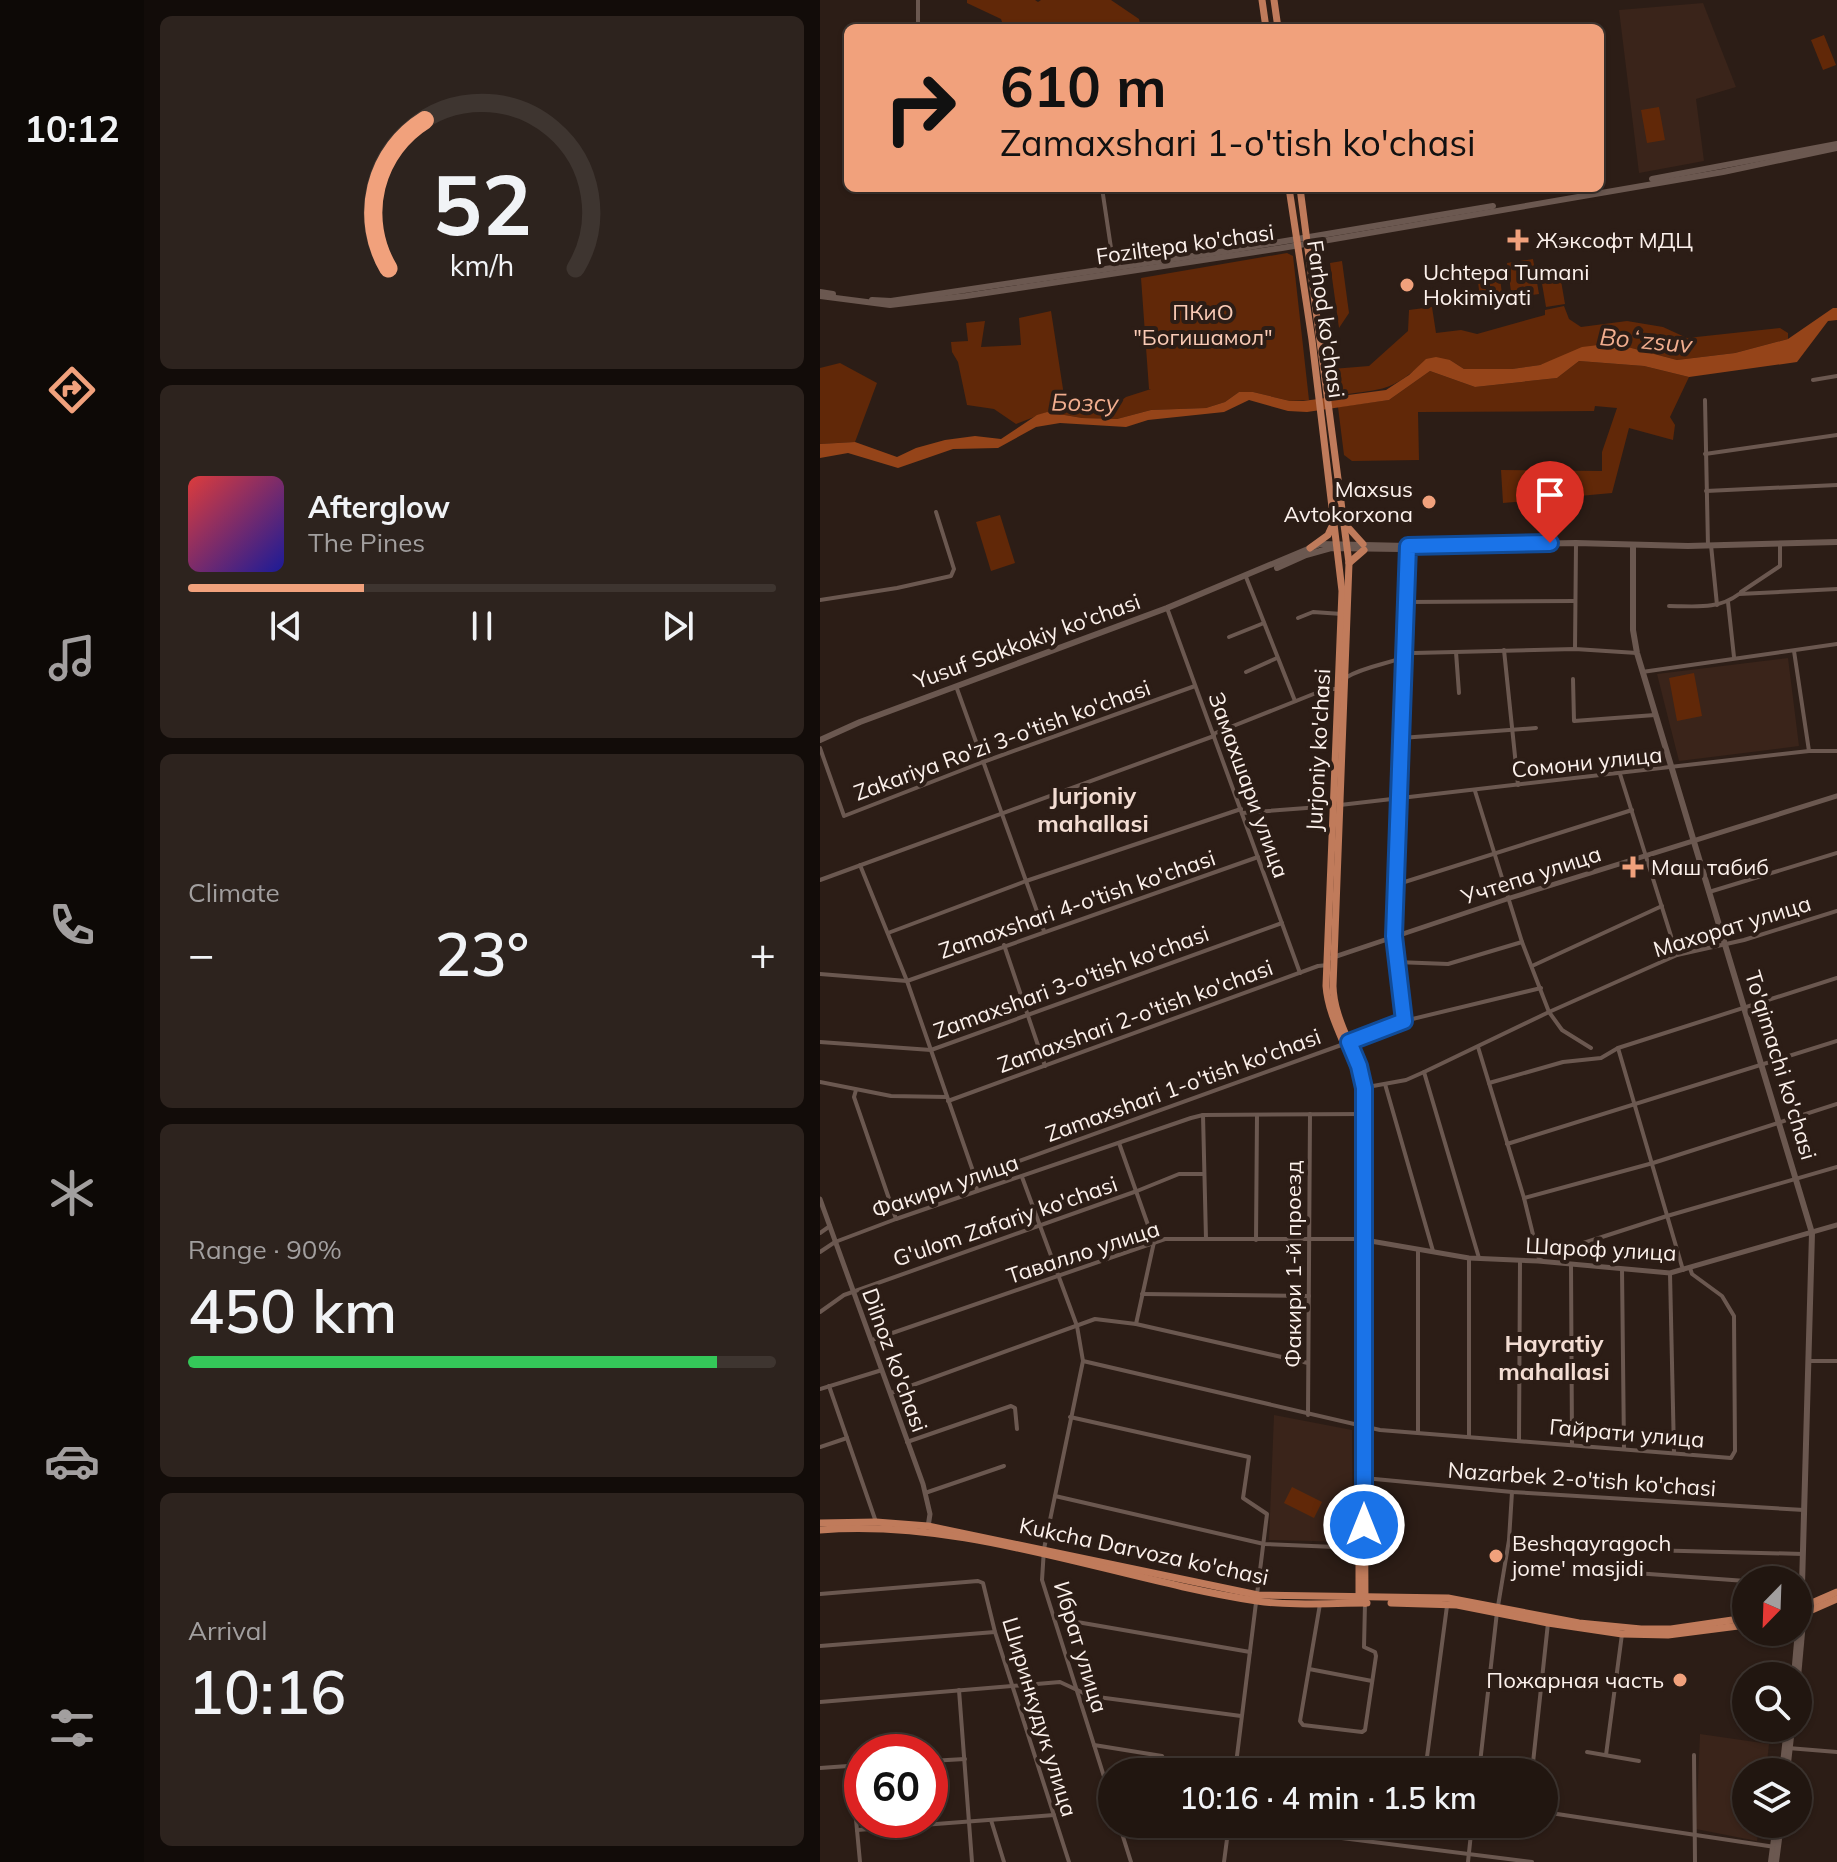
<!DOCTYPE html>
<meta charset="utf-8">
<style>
:root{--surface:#211610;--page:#2d231e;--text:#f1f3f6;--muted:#a29f9f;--line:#3e3530;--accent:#f1a17c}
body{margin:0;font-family:Mulish,sans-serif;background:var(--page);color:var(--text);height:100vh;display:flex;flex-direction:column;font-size:30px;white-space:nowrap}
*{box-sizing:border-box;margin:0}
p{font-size:26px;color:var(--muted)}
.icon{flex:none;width:44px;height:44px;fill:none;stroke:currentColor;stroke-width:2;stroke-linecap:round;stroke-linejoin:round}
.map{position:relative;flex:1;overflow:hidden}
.sheet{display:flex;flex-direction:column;gap:16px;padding:16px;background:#120c09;width:676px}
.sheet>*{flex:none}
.banner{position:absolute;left:24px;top:24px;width:760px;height:168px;border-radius:12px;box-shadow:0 2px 6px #0004,0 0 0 2px var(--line);background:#f1a17c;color:#111;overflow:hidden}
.needle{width:52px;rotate:203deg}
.controls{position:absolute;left:912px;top:1566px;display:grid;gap:16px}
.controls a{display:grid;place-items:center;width:80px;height:80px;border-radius:50%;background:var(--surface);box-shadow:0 2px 6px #0004,0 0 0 2px var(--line);font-size:40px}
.speed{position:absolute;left:24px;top:1734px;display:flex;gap:16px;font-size:40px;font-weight:700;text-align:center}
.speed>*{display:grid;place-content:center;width:104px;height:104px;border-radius:50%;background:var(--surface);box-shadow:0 2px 6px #0004,0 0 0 2px var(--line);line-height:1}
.speed .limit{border:12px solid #d22;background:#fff;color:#111}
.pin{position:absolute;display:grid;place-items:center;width:68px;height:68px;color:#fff;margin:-82px -34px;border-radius:50% 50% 50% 0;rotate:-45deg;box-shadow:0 0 8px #0007}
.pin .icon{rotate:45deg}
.me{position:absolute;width:88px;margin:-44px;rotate:0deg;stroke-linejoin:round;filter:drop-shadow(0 0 6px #0008)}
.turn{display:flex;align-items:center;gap:28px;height:168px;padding:0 24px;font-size:36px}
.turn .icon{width:104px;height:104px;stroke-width:2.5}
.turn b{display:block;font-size:56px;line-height:68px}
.big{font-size:60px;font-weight:600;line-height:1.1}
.sheet .card{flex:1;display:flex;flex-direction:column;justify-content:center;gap:12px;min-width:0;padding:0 28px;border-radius:12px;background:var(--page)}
.sheet .dial{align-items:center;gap:0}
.dial svg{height:208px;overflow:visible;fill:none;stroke:var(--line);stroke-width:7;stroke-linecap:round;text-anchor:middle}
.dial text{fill:var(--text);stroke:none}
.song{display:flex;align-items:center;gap:24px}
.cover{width:96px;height:96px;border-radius:12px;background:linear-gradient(135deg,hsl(0 70% 55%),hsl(240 70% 35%))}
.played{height:8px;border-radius:4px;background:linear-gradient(90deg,var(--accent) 30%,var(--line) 30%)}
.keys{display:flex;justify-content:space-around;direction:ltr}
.heat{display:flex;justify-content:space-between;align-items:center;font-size:44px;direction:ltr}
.charge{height:12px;border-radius:6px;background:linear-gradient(90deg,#34c759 90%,var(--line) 0)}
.trip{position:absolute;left:278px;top:1758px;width:460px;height:80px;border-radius:40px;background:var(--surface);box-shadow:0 2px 6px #0004,0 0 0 2px var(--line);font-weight:600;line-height:80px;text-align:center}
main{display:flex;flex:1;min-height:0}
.dock{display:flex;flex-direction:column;width:144px;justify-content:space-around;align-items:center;background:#0d0906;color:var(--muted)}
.dock .icon{width:56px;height:56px}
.dock .selected{color:var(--accent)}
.dock b{font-size:36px;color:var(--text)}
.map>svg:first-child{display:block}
.built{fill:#3a241a}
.green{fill:#612808}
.water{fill:#954419}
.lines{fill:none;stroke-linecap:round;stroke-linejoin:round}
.minor{stroke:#6b5850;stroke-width:4}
.tertiary{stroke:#6b5850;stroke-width:5}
.secondary{stroke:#6b5850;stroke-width:6}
.primary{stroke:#c07b5b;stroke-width:7}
.route-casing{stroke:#114b97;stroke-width:20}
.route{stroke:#1a73e8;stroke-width:14}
.poi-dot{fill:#f1a17c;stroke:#2c1d16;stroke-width:3}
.labels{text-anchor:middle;stroke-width:8;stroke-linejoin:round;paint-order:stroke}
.poi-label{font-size:22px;fill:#fcf1ec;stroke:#2c1d16;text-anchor:start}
.street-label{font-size:22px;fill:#fcf1ec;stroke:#2c1d16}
.park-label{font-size:22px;fill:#facbb6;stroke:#2c1d16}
.water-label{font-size:24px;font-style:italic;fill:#f2ae8f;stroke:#2c1d16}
.neighbourhood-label{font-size:24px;font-weight:bold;fill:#f3ddd3;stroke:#2c1d16}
</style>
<main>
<nav class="dock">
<b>10:12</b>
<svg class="icon selected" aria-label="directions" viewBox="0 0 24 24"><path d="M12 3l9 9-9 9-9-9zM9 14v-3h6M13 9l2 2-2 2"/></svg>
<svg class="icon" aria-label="music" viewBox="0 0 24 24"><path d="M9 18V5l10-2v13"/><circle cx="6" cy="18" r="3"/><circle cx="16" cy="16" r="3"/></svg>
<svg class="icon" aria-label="phone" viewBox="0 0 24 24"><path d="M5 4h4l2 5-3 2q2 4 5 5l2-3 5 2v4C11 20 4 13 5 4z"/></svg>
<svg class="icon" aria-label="climate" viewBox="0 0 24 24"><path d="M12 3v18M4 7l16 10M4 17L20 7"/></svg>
<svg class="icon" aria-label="car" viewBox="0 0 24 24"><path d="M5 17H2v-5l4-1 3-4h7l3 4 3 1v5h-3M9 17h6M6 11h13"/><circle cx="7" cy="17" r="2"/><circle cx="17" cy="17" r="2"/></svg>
<svg class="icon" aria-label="filters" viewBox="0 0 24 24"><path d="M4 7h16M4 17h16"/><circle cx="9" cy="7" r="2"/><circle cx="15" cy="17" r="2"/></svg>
</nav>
<section class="sheet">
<div class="card dial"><svg viewBox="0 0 100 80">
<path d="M14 69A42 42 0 1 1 86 69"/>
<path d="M14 69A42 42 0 0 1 28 12" stroke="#f1a17c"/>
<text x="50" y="56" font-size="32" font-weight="700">52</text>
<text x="50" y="72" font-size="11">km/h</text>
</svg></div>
<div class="card">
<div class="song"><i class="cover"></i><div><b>Afterglow</b><p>The Pines</p></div></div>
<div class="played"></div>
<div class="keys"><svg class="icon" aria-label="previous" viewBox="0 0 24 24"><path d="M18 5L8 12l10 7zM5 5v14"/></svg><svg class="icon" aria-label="pause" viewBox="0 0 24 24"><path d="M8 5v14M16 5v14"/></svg><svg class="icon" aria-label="next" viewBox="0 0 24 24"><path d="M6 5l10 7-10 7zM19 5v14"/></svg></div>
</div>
<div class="card"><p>Climate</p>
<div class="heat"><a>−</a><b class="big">23°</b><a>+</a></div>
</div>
<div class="card"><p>Range · 90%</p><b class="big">450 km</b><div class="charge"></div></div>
<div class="card"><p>Arrival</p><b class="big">10:16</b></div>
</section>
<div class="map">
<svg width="1017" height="1862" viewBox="0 0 1017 1862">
<rect width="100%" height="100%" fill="#2c1d16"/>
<g class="built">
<path d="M883 3 916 87 876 99 884 161 819 173 799 10Z"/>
<path d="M968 658 979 746 859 761 837 674Z"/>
<path d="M454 1415 532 1430 533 1542 449 1540Z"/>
<path d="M880 1734 949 1744 946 1772H926V1824H939L937 1841 876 1829Z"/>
</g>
<g class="green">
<path d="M147 0H215L218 2 221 0H291L319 19 321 28H184L181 19 147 3Z"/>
<path d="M1004 35 1016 65 1003 70 991 40Z"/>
<path d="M839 107 845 140 827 143 821 110Z"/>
<path d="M467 253 473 256 489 400 470 401 433 392H419L405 402 386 408 331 410 297 419 262 418 227 412 196 424 174 409 147 405 138 362 132 352 131 342 148 341 146 323 165 321 161 347 201 345 199 318 231 311 245 402 295 405 306 397 331 389H329L321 278Z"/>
<path d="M713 259 719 294 692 298 687 263Z"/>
<path d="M522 261 529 313 519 328 510 263Z"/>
<path d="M739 269 745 304 726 307 720 272Z"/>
<path d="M673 272 674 279 680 278 682 294 677 295 678 301 667 303 666 297 660 298 657 274Z"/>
<path d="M744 306 749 319 761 327 807 321 843 327 867 338 960 328 968 333V339L915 353 857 360 800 345 737 359 720 365 692 369H644L630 360H606C569 394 563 388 516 396L512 369 549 366 588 331 589 310 612 307 616 333 641 330 657 334 725 315V310Z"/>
<path d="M759 361 824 366 869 377 850 417 855 425 853 440 809 428 792 493 683 503 681 470 782 471V452L797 408 775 406 774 411 598 412 599 460 532 461 524 455 518 407 569 400 610 371 655 387 737 378Z"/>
<path d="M20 363 57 383 35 442 0 444V368Z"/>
<path d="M180 515 195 563 171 571 156 522Z"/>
<path d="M874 673 882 716 857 721 849 678Z"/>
<path d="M472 1487 502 1502 494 1518 464 1503Z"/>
</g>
<path class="water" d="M1013 308H1017V320L1008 321 977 362 869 377 824 366 759 361 737 378 655 387 610 371 569 400 487 412 468 411 429 400 404 412 328 420 306 427 240 423 216 427 178 448 133 449 78 468 28 453 0 458V444L35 442 77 457 96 448 125 440 155 436 181 439 217 415 227 412 262 418 297 419 331 410 386 408 405 402 419 392H433L470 401H483L566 390 589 375 606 359 616 357 630 360 644 369H692L720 365 762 347 787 344 800 345 857 360 915 353 968 339Z"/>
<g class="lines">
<g class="minor">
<path d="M98 28V0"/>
<path d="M282 188 294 268"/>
<path d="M993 380 1017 376"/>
<path d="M885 400 888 546"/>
<path d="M885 454 1017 435"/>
<path d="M886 491 1017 485"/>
<path d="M891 545 897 605"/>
<path d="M426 577 475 701"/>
<path d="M921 592 960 566V544"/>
<path d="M0 600 77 588 131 576 134 569 116 512"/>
<path d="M587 602 755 601"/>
<path d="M908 602 914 657"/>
<path d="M849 606C874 606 898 610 919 594L1017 589"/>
<path d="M347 608 480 973"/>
<path d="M478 618 493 612 522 614"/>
<path d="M409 637 444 623"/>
<path d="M755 649 756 544"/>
<path d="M684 650 698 785"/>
<path d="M974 651 989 751"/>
<path d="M636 652 639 693"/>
<path d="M426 672 457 658"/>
<path d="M822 672 1017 644"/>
<path d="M527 677C547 665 572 664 594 653L755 649 817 653"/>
<path d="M753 679 754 721 835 715"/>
<path d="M136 686 224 931"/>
<path d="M393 734 506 689H517"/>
<path d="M581 738 716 728"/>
<path d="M0 748 24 816 163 762 375 686"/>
<path d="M800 774 857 955"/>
<path d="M655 791 702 942 729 1012 742 1030 771 1048"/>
<path d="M520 805 989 751H1017"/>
<path d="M422 813 513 806"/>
<path d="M40 865 87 981 155 1177 157 1191"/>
<path d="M0 880 394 736"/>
<path d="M575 885 812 810"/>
<path d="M889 892 1017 853"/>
<path d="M68 933 206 881 421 809"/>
<path d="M184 945 225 1066"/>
<path d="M576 962 628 964 702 942"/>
<path d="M712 966 842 906"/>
<path d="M0 974 87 981 438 857"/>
<path d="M584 1021 574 936 588 546"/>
<path d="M0 1042 111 1050 462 923"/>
<path d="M658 1047 704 1198 719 1259"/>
<path d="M798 1048 863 1270"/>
<path d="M604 1072 659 1258"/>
<path d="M0 1082 71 1096 127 1097"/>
<path d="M669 1083 743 1062 781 1058 798 1048 1017 978"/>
<path d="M565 1084 613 1251"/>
<path d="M542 1088 586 1080 604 1072 729 1012 857 955 924 940 1017 911"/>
<path d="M36 1090 34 1097 76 1219"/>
<path d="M128 1101 498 966 508 965"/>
<path d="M383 1115 386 1239"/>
<path d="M299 1143 334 1242 316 1324"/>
<path d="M687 1144 1017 1041"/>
<path d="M155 1177 524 1044 554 1030 584 1021 721 988"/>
<path d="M202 1177 257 1326 263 1361 224 1549 222 1580 292 1802"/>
<path d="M704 1198 833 1163 1017 1104"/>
<path d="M0 1233 10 1226"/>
<path d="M436 1240 437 1115"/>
<path d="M0 1252 15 1242 76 1219 371 1118 383 1115 544 1114"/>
<path d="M720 1257 847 1216 1017 1167"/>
<path d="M751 1265 752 1444"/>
<path d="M802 1269 804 1449"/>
<path d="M850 1273 854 1453"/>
<path d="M322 1294 489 1296"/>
<path d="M0 1312 24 1295 317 1191 359 1174H384"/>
<path d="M52 1340 345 1239H539"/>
<path d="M263 1361 560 1430 911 1458 915 1451 914 1316 902 1296 872 1274 870 1268"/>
<path d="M989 1361H1017"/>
<path d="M9 1386 56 1522"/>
<path d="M0 1389 62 1370"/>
<path d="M71 1393 275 1319 316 1324 488 1363"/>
<path d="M488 1415 490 1114"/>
<path d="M250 1417 429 1457 423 1498 447 1514 415 1772"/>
<path d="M598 1433V1249"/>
<path d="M649 1437V1258"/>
<path d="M699 1441 700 1261"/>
<path d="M87 1442 191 1406 195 1408 197 1429"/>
<path d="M0 1447 27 1438"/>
<path d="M544 1478 692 1492 984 1510"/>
<path d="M105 1493 184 1466"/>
<path d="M235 1496 444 1544 539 1548"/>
<path d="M689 1540 825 1550 983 1554"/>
<path d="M815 1573 926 1581"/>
<path d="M0 1594 158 1581 163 1583 175 1632 249 1862"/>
<path d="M500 1604 480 1721 483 1725 542 1732 545 1730 556 1656 555 1652 544 1647 545 1603"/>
<path d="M234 1618 430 1652"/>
<path d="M0 1646 175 1632"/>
<path d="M489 1669 552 1681"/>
<path d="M139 1690 152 1862"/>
<path d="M0 1702 240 1682 270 1696 421 1716"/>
<path d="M274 1745 342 1756 345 1761 344 1772"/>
<path d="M968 1748 1017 1752"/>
<path d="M767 1752 819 1761"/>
<path d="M786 1755 802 1634"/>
<path d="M874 1755 875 1862"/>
<path d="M110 1761 145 1759"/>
<path d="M31 1766 40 1862"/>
<path d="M0 1768 42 1765"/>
<path d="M605 1772 627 1606"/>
<path d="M659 1772 677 1612 689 1540 692 1492"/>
<path d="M712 1772 728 1623"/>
<path d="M724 1812 955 1847"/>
<path d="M171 1820 184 1862"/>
<path d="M299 1824 311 1862"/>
<path d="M411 1824 712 1862"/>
<path d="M37 1830 234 1815"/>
<path d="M338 1832V1824"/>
<path d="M404 1862 409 1824"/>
<path d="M648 1862 652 1824"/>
</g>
<g class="tertiary">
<path d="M511 958 690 898 1017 796"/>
<path d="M0 1199 103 1484 110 1514 108 1527"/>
<path d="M539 1239 649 1258 718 1261 850 1273 1017 1225"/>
</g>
<g class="secondary">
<path d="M832 179 1017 144"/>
<path d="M0 292 13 294"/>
<path d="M0 296 70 305 146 296 462 248 903 172 1017 148"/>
<path d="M52 300 71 301 406 251 673 206"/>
<path d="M813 545V630L817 653 992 1233 982 1585 974 1676"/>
<path d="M457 568 486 555 511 548 580 549 588 546"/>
<path d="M0 740 40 722 347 608 500 544 588 546 756 543 868 546 1017 542"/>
<path d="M978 1677 984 1611"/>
<path d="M962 1772 967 1728"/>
<path d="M967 1772 972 1728"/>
<path d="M951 1862 956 1824"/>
<path d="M956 1862 961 1824"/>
</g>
<g class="primary">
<path d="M442 0 446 28"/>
<path d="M454 0 458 28"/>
<path d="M469 188 492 340 522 591 506 986C509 1025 536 1056 539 1095V1598L545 1603"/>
<path d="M480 188 529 563 513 986C514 1027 545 1059 544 1101"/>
<path d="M525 524 543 544"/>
<path d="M490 548 508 535 513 524"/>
<path d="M529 563 544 550"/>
<path d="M544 1389 545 1603"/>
<path d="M0 1523 56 1522 108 1526 438 1595 628 1598 759 1623 821 1629H851L926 1618"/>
<path d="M0 1530C148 1518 293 1579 437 1601 472 1606 511 1603 547 1603"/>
<path d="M571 1603 637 1605 728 1623 802 1634 848 1635 926 1625"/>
<path d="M978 1609 1017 1592"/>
<path d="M978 1616 1017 1599"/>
</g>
</g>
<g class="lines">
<g class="route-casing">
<path id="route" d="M544 1525V1088L539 1066 529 1042 584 1021 574 936 588 546 730 543"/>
</g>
<use href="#route" class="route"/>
</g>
<g class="poi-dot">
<path d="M694 228h8v8h8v8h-8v8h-8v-8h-8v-8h8z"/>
<circle cx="587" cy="285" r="8"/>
<circle cx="609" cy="502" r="8"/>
<path d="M809 855h8v8h8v8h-8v8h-8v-8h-8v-8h8z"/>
<circle cx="676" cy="1556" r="8"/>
<circle cx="860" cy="1680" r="8"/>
</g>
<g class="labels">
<g class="poi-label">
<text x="716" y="248">Жэксофт МДЦ</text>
<text x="603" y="280">Uchtepa Tumani<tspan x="603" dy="25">Hokimiyati</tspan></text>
<text x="593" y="497" text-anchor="end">Maxsus<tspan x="593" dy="25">Avtokorxona</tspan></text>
<text x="831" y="875">Маш табиб</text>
<text x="692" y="1551">Beshqayragoch<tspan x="692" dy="25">jome' masjidi</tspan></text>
<text x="844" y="1688" text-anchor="end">Пожарная часть</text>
</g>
<g class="street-label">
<text transform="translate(365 244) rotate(-8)" y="8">Foziltepa ko'chasi</text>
<text transform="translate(506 319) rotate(82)" y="8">Farhod ko'chasi</text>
<text transform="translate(207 641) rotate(-20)" y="8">Yusuf Sakkokiy ko'chasi</text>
<text transform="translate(182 740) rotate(-20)" y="8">Zakariya Ro'zi 3-o'tish ko'chasi</text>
<text transform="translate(498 750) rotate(-87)" y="8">Jurjoniy ko'chasi</text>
<text transform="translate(767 762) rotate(-6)" y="8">Сомони улица</text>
<text transform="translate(429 785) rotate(70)" y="8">Замахшари улица</text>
<text transform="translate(711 875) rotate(-18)" y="8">Учтепа улица</text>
<text transform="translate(257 904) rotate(-19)" y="8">Zamaxshari 4-o'tish ko'chasi</text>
<text transform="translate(912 926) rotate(-17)" y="8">Махорат улица</text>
<text transform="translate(251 982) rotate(-20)" y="8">Zamaxshari 3-o'tish ko'chasi</text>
<text transform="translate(315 1016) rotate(-20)" y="8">Zamaxshari 2-o'tish ko'chasi</text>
<text transform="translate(961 1065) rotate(73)" y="8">To'qimachi ko'chasi</text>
<text transform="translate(363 1085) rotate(-20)" y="8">Zamaxshari 1-o'tish ko'chasi</text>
<text transform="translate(125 1186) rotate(-19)" y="8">Факири улица</text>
<text transform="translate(185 1221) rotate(-19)" y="8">G'ulom Zafariy ko'chasi</text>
<text transform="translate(781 1249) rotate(3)" y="8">Шароф улица</text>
<text transform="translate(263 1252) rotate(-18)" y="8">Тавалло улица</text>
<text transform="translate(473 1264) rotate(-90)" y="8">Факири 1-й проезд</text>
<text transform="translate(75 1360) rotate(70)" y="8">Dilnoz ko'chasi</text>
<text transform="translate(807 1433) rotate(5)" y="8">Гайрати улица</text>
<text transform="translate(762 1479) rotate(4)" y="8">Nazarbek 2-o'tish ko'chasi</text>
<text transform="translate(324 1551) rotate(12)" y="8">Kukcha Darvoza ko'chasi</text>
<text transform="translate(261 1647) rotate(73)" y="8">Ибрат улица</text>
<text transform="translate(220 1717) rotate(73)" y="8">Ширинкудук улица</text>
</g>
<g class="park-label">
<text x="383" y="320">ПКиО<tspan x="383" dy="25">"Богишамол"</tspan></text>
</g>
<g class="water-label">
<text transform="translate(826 341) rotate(5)" y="8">Boʻzsuv</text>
<text transform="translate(265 403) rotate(1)" y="8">Бозсу</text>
</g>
<g class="neighbourhood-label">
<text x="273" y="804">Jurjoniy<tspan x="273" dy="28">mahallasi</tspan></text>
<text x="734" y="1352">Hayratiy<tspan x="734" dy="28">mahallasi</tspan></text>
</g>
</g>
</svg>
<div class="controls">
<a><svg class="needle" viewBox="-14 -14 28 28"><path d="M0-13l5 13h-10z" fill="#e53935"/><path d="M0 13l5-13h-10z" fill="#a29f9f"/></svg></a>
<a><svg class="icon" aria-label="search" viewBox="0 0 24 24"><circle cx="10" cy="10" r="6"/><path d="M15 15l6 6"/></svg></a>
<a><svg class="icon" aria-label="layers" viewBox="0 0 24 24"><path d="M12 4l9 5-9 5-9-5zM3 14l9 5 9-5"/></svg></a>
</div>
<div class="speed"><div class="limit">60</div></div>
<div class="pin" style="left:730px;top:543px;background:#d93025"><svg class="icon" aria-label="arrive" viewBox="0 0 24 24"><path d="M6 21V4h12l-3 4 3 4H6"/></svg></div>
<svg class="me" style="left:544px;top:1525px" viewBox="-20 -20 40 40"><circle r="17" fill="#1a73e8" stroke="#fff" stroke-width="3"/><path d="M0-11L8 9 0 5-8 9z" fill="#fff"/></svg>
<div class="trip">10:16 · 4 min · 1.5 km</div>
<div class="banner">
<div class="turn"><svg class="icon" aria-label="right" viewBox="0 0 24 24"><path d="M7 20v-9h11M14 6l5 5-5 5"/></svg><div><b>610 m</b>Zamaxshari 1-o'tish ko'chasi</div></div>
</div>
</div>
</main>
